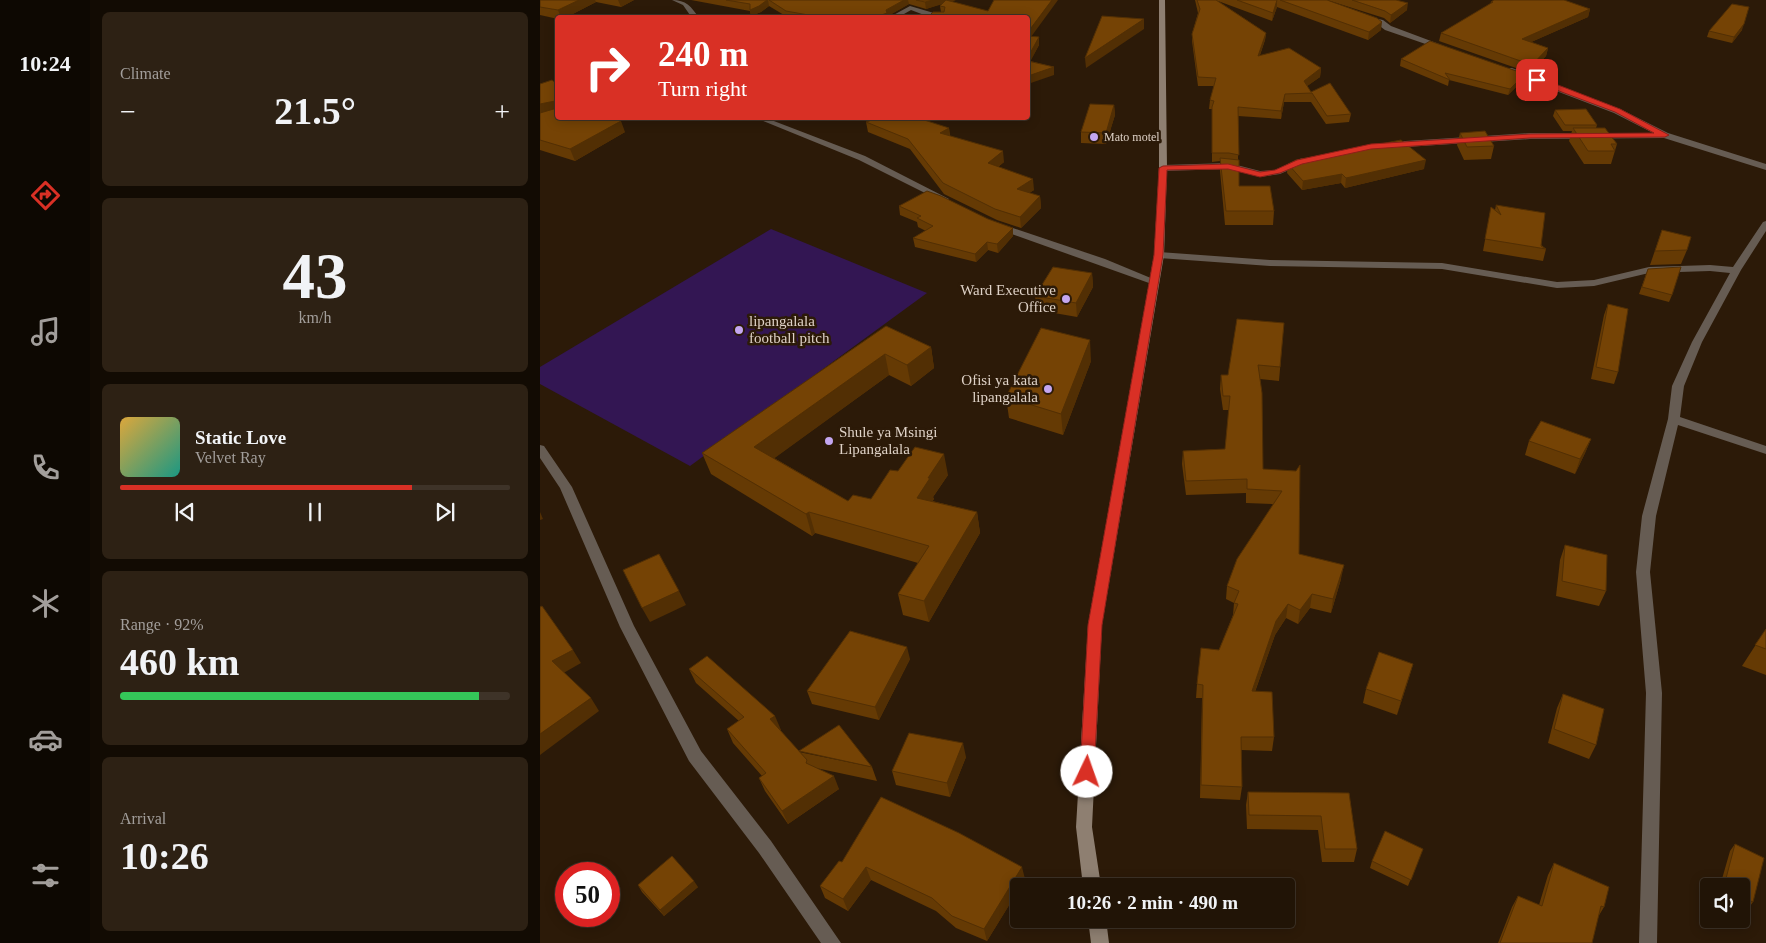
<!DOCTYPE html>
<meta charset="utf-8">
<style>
:root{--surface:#211406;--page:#2d2114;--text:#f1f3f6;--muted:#a29e9b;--line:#3e3328;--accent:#d93025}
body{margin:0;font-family:"Times New Roman",serif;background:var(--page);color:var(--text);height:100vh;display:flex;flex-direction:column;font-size:19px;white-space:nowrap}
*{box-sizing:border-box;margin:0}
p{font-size:16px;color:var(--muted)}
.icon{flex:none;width:28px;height:28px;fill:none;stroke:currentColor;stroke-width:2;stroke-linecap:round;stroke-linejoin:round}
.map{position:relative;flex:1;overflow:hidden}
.sheet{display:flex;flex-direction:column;gap:12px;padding:12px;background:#120b03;width:450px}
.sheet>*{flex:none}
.hud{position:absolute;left:15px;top:15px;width:475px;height:105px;border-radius:5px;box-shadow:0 2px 12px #0003,0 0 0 1px var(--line);background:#d93025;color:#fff;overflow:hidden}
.fabs{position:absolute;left:1160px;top:878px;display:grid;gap:10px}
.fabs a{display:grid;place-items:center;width:50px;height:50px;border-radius:5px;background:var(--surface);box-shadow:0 2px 12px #0003,0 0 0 1px var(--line);font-size:25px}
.speed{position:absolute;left:15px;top:862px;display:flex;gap:10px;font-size:25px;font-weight:700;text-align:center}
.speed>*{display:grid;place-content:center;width:65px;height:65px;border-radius:50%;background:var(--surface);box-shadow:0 2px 12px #0003,0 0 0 1px var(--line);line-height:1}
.speed .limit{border:8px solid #d22;background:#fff;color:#111}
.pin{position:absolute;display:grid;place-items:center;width:42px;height:42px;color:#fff;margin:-21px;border-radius:10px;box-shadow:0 2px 8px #0006}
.me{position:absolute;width:55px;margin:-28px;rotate:3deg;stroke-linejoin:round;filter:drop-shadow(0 0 4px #0008)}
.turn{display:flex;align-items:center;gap:18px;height:105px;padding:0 20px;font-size:22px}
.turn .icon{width:65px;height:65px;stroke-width:2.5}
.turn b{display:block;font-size:35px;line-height:42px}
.big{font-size:38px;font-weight:700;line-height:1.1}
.sheet .tile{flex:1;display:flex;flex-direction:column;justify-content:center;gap:8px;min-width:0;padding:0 18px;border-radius:8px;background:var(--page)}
.sheet .dial{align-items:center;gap:0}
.dial b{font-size:65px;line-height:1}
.song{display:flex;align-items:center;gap:15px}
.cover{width:60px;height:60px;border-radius:8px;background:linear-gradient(135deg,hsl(40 70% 55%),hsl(170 70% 35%))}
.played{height:5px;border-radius:2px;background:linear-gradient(90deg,var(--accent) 75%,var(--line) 75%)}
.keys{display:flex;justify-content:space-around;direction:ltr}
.heat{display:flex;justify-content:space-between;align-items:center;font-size:28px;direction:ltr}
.charge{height:8px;border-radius:4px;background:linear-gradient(90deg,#34c759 92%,var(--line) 0)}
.trip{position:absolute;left:470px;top:878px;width:285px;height:50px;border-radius:5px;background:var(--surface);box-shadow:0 2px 12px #0003,0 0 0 1px var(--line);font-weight:700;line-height:50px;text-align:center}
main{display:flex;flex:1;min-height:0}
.dock{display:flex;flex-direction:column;width:90px;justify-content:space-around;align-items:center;background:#0d0802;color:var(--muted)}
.dock .icon{width:35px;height:35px}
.dock .active{color:var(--accent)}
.dock b{font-size:22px;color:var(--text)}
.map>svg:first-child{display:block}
.green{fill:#331653}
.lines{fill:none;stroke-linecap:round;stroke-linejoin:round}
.street{fill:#665c53;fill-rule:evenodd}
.secondary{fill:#8e7f71;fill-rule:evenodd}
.wall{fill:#653a04}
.shaded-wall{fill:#522f04}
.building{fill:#754305;stroke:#522f04}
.route{fill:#d93025;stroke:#8d1f18}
.poi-dot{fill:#c4a7f1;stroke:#2c1a08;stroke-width:2}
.labels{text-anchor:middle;stroke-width:5;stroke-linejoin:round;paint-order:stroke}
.far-poi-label{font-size:12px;fill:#dfd2c7;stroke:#2c1a08;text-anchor:start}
.poi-label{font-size:15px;fill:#dfd2c7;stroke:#2c1a08;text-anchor:end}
</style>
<main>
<nav class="dock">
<b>10:24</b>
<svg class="icon active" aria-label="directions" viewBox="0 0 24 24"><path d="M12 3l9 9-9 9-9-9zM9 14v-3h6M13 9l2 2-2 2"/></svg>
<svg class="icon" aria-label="music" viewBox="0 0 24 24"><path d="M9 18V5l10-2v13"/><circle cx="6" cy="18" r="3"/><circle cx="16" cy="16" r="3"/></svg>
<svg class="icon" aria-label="phone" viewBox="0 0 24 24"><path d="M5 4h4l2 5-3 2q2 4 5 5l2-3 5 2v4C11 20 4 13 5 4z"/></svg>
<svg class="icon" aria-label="climate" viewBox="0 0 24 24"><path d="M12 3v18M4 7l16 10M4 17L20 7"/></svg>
<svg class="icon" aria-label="car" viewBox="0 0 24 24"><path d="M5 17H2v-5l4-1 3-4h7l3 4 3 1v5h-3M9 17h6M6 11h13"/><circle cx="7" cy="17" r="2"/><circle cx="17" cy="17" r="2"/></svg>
<svg class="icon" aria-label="filters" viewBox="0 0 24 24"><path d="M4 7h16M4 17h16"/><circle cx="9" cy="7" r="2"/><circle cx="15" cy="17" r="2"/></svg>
</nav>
<section class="sheet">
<div class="tile"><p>Climate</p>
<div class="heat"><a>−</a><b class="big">21.5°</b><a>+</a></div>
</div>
<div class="tile dial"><b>43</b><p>km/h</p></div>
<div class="tile">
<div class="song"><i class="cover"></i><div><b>Static Love</b><p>Velvet Ray</p></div></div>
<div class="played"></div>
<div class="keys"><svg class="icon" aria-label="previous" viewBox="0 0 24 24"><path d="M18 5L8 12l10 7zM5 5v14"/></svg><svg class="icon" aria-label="pause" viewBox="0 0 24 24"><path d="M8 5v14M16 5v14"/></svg><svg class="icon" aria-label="next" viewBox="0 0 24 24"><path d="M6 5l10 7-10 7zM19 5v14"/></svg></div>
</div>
<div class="tile"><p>Range · 92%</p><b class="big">460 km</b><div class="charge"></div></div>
<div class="tile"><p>Arrival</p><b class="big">10:26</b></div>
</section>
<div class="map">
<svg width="1226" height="943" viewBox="0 0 1226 943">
<rect width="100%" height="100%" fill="#2c1a08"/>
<path class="green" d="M231 229 387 293 150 466 0 384V367Z"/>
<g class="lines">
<g class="street">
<path d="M132 0C146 0 151 6 159 18H152L143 5Z"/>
<path d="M370 6 404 16V18H392L371 10 357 18H348Z"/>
<path d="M824 16 843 20 851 26 907 47 900 49 845 30 837 24 824 20Z"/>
<path d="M966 68H972L1080 109 1128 133 1226 164V170L1124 138 990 139 850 148 846 145 850 142 990 133H1113L1074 113 966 72Z"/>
<path d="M216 118H226L325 156 409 199 407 201H401L319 160Z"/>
<path d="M762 158 766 161 765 163 740 174 720 177 689 169 623 171 619 168 623 165 689 163 720 171 735 170Z"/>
<path d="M1226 221V231L1201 270 1162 342 1144 386 1140 417 1226 446V454L1138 425 1116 516 1110 572 1122 693 1117 943H1099L1106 693 1096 572 1102 516 1128 419 1132 386 1152 342 1190 273 1170 271 1109 273 1054 286 1017 288 902 269 730 266 619 258 614 255 619 252 730 260 902 263 1017 282 1054 280 1109 267 1170 265 1193 267 1223 222Z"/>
<path d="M458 223 565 259 618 281 613 284 609 283 455 228 453 226Z"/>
<path d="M0 445 4 446 32 487 94 626 161 751 231 841 301 943H281L219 853 149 761 80 627 20 488 0 458Z"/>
</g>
<g class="secondary">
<path d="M619 0H625L627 168 624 255 562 625 552 827 561 886H543L536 827 548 625 614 255 619 168Z"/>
<path d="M548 919H566L569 943H551Z"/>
</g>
</g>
<g class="wall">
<path d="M0 0H94L81 7 56 2 25 18H18V19L0 15Z"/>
<path d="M151 0H416L411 1 491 36 499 45 490 61 514 67V75L401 12 400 6 401 4 386 9 369 4 348 16V18H249L229 6 221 12 211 16 210 11Z"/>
<path d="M655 0H856L867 10 850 23 844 18 787 0 841 30 828 40 737 7 732 21 678 1 726 33 725 40 720 55 781 68 780 77 767 86 771 92 811 114 809 122 786 124 771 102H744L741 119 698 116V160L699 186 734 211 733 225H685L680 171V161L672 162V109H669L670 100 674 86H658L652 41V34L658 13Z"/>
<path d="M951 2 1050 9 1048 17 991 42 1008 48 1006 56 990 73 899 41 901 33 950 4Z"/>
<path d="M1202 30 1192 43 1167 37 1169 31Z"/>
<path d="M861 59 985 74 983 80 968 95 909 80 908 86 860 66Z"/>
<path d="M0 84 18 85V118L85 132 35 161 0 150Z"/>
<path d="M574 105 575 115 566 144 541 143V132Z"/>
<path d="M1015 110 1057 125 1056 128 1077 144 1071 164H1044L1029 141 1032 131H1023L1013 116Z"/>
<path d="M326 122 409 128 410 136 464 162 458 167 494 190 489 193 500 196 501 208 481 228 457 220 404 194 370 149 328 132Z"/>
<path d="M920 133 954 146 951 159 924 160 917 145Z"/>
<path d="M748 164 884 169 805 188 801 183 762 190 747 173Z"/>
<path d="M956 205 1006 249 1003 261 943 251 951 207 955 210Z"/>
<path d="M359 206 448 219 473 228V236L458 253 448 250 436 262 375 247 373 238 386 231 378 227 377 222 360 215Z"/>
<path d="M1122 230 1147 250 1141 264 1110 265Z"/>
<path d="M1108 269 1132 295 1129 302 1099 294Z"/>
<path d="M552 273 553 287 537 317 497 310 495 296Z"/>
<path d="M1068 304 1078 372 1074 384 1051 379 1064 315Z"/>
<path d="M744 323 739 381 720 379 723 469 756 471 759 554 801 579 791 613 770 608 758 624 746 618 735 635 715 692 734 737 732 751 701 750 702 787 700 800 660 798 662 698H656L657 684 679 650 693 615 694 603 686 599 687 586 733 504 706 503V493L646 495 642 464 643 451 685 449 689 410H683L680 389 681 375H688Z"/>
<path d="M346 326 391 347 394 368 371 386 349 375 234 458 308 501 331 499 358 471 408 475 393 497 394 499 392 501 437 512 440 533 389 622 363 615 358 594 378 563 275 533 272 536 171 474 162 453Z"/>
<path d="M551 361 523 435 469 418 466 397Z"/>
<path d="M1051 439 1045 453 1035 474 985 455 989 441Z"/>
<path d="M1025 545 1066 591 1059 606 1016 596 1020 560Z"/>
<path d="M1226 629V675L1202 666Z"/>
<path d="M370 659 339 720 272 704 267 691Z"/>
<path d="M873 664 857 715 823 703 826 689Z"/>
<path d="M149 669 241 730H240L259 752 332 767 337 781 276 768 299 789 248 824 225 791 219 778 222 776 193 743 187 729 199 721 156 683Z"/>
<path d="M1023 694 1056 745 1049 759 1008 743 1017 708Z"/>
<path d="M426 757 410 797 356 785 352 771Z"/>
<path d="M708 792 809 793 817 849 814 862H782L778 830 707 829 706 805Z"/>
<path d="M1195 844 1213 902 1208 909 1201 906V886H1180L1190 851Z"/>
<path d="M883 849 868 886 830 868 832 861Z"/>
<path d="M302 862 485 879 447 941 416 928 396 911 331 880 308 911 285 898 280 886Z"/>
<path d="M1014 863 1064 907 1058 917 1052 943H958L972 907 978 896 999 905 1008 875Z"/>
<path d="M98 885 158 887 124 916 102 892Z"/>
</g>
<g class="shaded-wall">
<path d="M39 0H55L56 2 25 18H21L18 10Z"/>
<path d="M78 0H94L81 7Z"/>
<path d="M227 0H228L229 6 221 12 211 16 210 10Z"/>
<path d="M364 0H368L369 4 348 16V18H333Z"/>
<path d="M393 0H416L386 9 385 2Z"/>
<path d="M512 0H518L488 41V32Z"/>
<path d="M737 0V7L732 21 733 13Z"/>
<path d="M868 3 867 10 850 23 851 15Z"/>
<path d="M1050 9 1048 17 980 47 982 39Z"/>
<path d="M604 19V29L546 68 545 58Z"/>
<path d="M842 22 841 30 828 40 829 32Z"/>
<path d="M1204 24 1202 30 1192 43 1194 37Z"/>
<path d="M726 33 725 40 717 64 718 56Z"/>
<path d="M499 37V45L488 66V57Z"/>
<path d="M1008 48 1006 56 990 73 992 65Z"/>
<path d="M514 67V75L488 84V76Z"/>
<path d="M781 68 780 77 763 89 764 81Z"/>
<path d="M985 74 983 80 968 95 970 89Z"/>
<path d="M745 94 744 102 741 119V111Z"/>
<path d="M15 101 18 110 0 117V104Z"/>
<path d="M574 105 575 115 566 144V133Z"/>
<path d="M81 121 85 132 35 161 30 149Z"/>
<path d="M409 128 410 139 400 133Z"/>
<path d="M463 151 464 162 449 174 448 163Z"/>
<path d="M886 160 884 169 805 188 806 178Z"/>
<path d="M802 174 801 183 762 190 763 181Z"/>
<path d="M493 179 494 190 478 200 477 189Z"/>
<path d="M500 196 501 208 481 228 480 217Z"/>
<path d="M473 228V236L458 253 457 244Z"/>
<path d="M447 242 448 250 436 262 435 254Z"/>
<path d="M552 273 553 287 537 317 536 303Z"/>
<path d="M550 340 551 361 523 435 521 414Z"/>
<path d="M391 347 394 368 371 386 367 365Z"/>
<path d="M345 354 349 375 221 468 214 447Z"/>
<path d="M1051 439 1045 453 1035 474 1040 459Z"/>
<path d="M404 454 408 475 393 497 394 499 382 519 377 498 388 478Z"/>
<path d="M0 512 3 519 0 520Z"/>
<path d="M269 512 275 533 272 536 266 514Z"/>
<path d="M437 512 440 533 389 622 384 601Z"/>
<path d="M804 565 801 579 791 613 793 599Z"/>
<path d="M139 591 146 605 110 622 102 608Z"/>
<path d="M772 594 770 608 758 624 760 610Z"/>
<path d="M748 604 746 618 735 635 710 705 712 691 736 621Z"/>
<path d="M367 647 370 659 339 720 335 707Z"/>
<path d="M33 650 41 663 20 675 12 661Z"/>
<path d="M873 664 869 678 857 715 861 701Z"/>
<path d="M51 698 59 711 0 755V734Z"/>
<path d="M235 716 241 730 236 733 230 719Z"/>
<path d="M423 743 426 757 410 797 407 783Z"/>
<path d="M294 776 299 789 248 824 242 811Z"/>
<path d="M326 867 331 880 308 911 303 899Z"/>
<path d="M482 867 485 879 480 886H479V889L447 941 444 929Z"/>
<path d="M154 881 158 887 124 916 120 910Z"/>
</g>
<g class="building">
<path d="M0 0H39L18 10 0 7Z"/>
<path d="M186 0H227L219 6 210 10V4Z"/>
<path d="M229 0H364L346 10 347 13 333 18H285L246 11Z"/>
<path d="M376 0H393L385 2Z"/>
<path d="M406 0 448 11 454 0H512L488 32V18H387L393 12H404L405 7 400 6Z"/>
<path d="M657 0H676L726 33 718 56 749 48 781 68 764 81 771 92 790 83 811 114 787 116 772 93 745 94 741 111 698 107 699 155 689 153H672V107L674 101 670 100 676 78 658 77 652 34 660 9Z"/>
<path d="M697 0H737L733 13Z"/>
<path d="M740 0H787L837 18 842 22 829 32Z"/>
<path d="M812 0H856L868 3 851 15 845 11Z"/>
<path d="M954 0H1024L1050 9 982 39 1008 48 992 65 901 33 953 2H951Z"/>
<path d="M1192 4 1209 7 1204 24 1194 37 1169 31Z"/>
<path d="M562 16 604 19 545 58Z"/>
<path d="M488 36 499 37 488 57Z"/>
<path d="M890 41 985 74 970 89 905 73 910 80 861 59Z"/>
<path d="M488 61 514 67 488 76Z"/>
<path d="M12 80 18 85V106L15 105V101L0 104V84Z"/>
<path d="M550 104 574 105 566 133 541 132Z"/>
<path d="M17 108H18V118H76L81 121 30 149 0 140V113Z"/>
<path d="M1046 109 1057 125H1025L1015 110Z"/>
<path d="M338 118H378L409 128 400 133 463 151 448 163 493 179 477 189 500 196 480 217 455 209 403 183 368 139 326 122Z"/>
<path d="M1033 128H1065L1077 144H1071L1075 151H1048Z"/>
<path d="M945 131 954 146 927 147 920 133Z"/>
<path d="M861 140 886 160 806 178 802 174 763 181 748 164 756 160Z"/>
<path d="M680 158 699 160V186H730L734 211H686Z"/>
<path d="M387 191 401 196 448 219 473 228 457 244 447 242 435 254 373 238 393 226 377 218 381 216 359 206Z"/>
<path d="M956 205 1005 213 1001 246 1006 249 945 239 951 207 961 215Z"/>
<path d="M1122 230 1151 237 1147 250 1115 251Z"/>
<path d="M513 267 552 273 536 303 495 296Z"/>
<path d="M1141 267 1132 295 1102 287 1108 269Z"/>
<path d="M1068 304 1088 309 1078 372 1056 367Z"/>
<path d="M697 319 744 323 740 367 718 365 722 393 723 469 756 471 760 465 759 554 804 565 793 599 772 594 760 610 748 604 736 621 712 691 732 692 734 737H701L702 787 661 785 663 685 657 684 661 648 679 650 698 604 694 603 699 591 687 586 697 559 742 491 707 489V479L646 481 643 451 685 449 690 396H683L681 375H688Z"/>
<path d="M346 326 391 347 367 365 345 354 214 447 308 501 313 495 331 499 350 470 358 471 375 447 404 454 388 478H390L377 498 437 512 384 601 358 594 389 546 269 512 266 514 162 453Z"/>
<path d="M501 328 550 340 521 414 466 397Z"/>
<path d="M1001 421 1051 439 1040 459 989 441Z"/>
<path d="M1025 545 1067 555 1066 591 1022 581Z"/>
<path d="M119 554 139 591 102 608 83 570Z"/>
<path d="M2 606 33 650 12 661 51 698 0 734V607Z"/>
<path d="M1226 629V649L1215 645Z"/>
<path d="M310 631 367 647 335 707 267 691Z"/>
<path d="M839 652 873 664 861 701 826 689Z"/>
<path d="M167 656 235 716 230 719 267 760 266 763 294 776 242 811 219 778 226 773 187 729 204 717 149 669Z"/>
<path d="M1023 694 1064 709 1056 745 1014 729Z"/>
<path d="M299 725 332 767 259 751Z"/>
<path d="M369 733 423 743 407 783 352 771Z"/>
<path d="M708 792 809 793 817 849H785L781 816 709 815Z"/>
<path d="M341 797 419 833 482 867 444 929 412 916 392 898 326 867 303 899 280 886 299 861 302 862Z"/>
<path d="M845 831 883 849 871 880 832 861Z"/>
<path d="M1195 844 1224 858 1213 902 1201 897V886H1184Z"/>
<path d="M132 856 154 881 120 910 98 885Z"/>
<path d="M1014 863 1069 887 1064 907 1061 906 1052 943H960L978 896 1002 906Z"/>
</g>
<path class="route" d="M995 78H1000L1080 109 1129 135 1125 137 990 138 831 149 762 164 740 173 720 177 688 169 627 170 623 255 562 625 554 772 552 777 547 779 542 777 540 772 548 625 614 255 619 168 623 166 688 164 720 172 735 170 757 160 831 144 990 134 1114 133 1075 112 995 82Z"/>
<g class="poi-dot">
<circle cx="554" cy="137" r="5"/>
<circle cx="526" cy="299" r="5"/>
<circle cx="199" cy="330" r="5"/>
<circle cx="508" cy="389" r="5"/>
<circle cx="289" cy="441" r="5"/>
</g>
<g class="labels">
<g class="far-poi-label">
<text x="564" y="141">Mato motel</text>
</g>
<g class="poi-label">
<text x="516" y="295">Ward Executive<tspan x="516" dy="17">Office</tspan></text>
<text x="209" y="326" text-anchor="start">lipangalala<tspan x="209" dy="17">football pitch</tspan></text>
<text x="498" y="385">Ofisi ya kata<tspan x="498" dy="17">lipangalala</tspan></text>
<text x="299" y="437" text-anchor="start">Shule ya Msingi<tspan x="299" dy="17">Lipangalala</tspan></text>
</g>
</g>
</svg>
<div class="fabs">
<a><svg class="icon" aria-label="sound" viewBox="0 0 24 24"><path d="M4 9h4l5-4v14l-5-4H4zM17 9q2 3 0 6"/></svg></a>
</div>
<div class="speed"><div class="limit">50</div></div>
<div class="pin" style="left:997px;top:80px;background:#d93025"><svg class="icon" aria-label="arrive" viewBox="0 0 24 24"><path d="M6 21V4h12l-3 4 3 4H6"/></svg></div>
<svg class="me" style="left:547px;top:772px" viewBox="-20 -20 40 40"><circle r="19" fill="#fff"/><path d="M0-13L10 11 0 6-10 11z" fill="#d93025"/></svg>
<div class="trip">10:26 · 2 min · 490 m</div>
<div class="hud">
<div class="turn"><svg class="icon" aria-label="right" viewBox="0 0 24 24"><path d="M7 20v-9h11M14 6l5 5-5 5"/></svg><div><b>240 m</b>Turn right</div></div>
</div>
</div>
</main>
